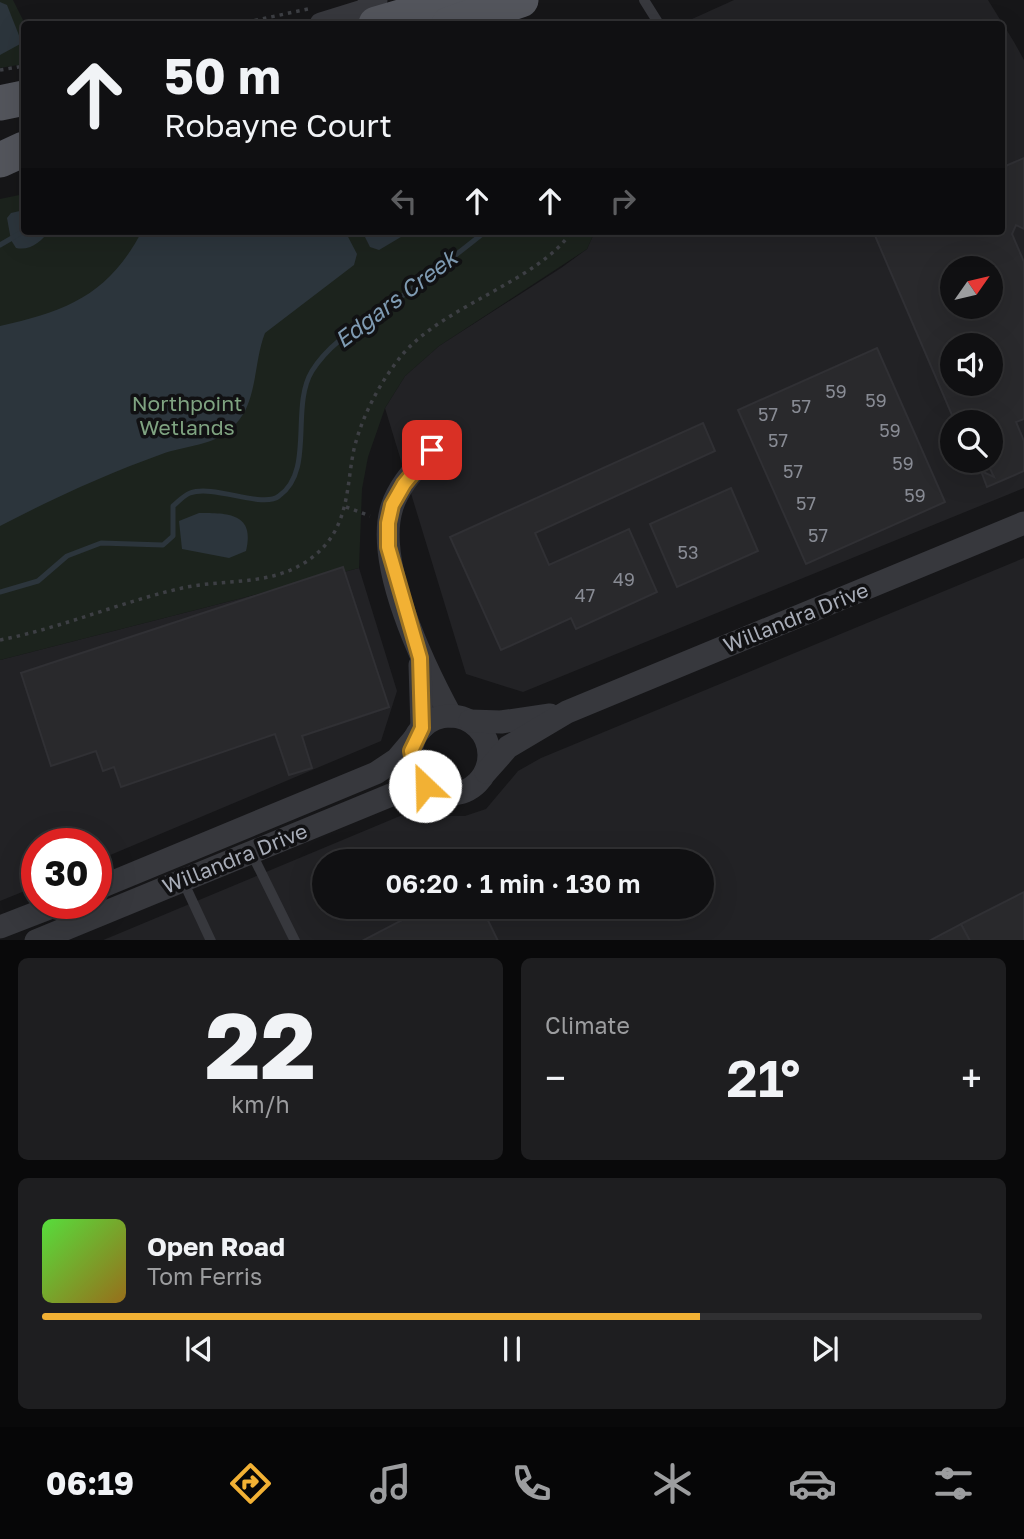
<!DOCTYPE html>
<meta charset="utf-8">
<style>
:root{--surface:#101012;--page:#1e1e20;--text:#f1f3f6;--muted:#9c9d9f;--line:#303032;--accent:#f2b134}
body{margin:0;font-family:"Golos Text",sans-serif;background:var(--page);color:var(--text);height:100vh;display:flex;flex-direction:column;font-size:26px;white-space:nowrap}
*{box-sizing:border-box;margin:0}
p{font-size:23px;color:var(--muted)}
.icon{flex:none;width:38px;height:38px;fill:none;stroke:currentColor;stroke-width:2;stroke-linecap:round;stroke-linejoin:round}
.map{position:relative;height:940px;overflow:hidden}
.side{display:flex;flex-direction:column;gap:18px;padding:18px;background:#09090a;flex:1}
.side>*{flex:none}
.hud{position:absolute;left:21px;top:21px;width:984px;height:214px;border-radius:7px;box-shadow:0 7px 28px #0002,0 0 0 2px var(--line);background:#101012;color:var(--text);overflow:hidden}
.needle{width:46px;rotate:56deg}
.controls{position:absolute;left:940px;top:256px;display:grid;gap:14px}
.controls a{display:grid;place-items:center;width:63px;height:63px;border-radius:50%;background:var(--surface);box-shadow:0 7px 28px #0002,0 0 0 2px var(--line);font-size:35px}
.speed{position:absolute;left:21px;top:828px;display:flex;gap:14px;font-size:35px;font-weight:700;text-align:center}
.speed>*{display:grid;place-content:center;width:91px;height:91px;border-radius:50%;background:var(--surface);box-shadow:0 7px 28px #0002,0 0 0 2px var(--line);line-height:1}
.speed .limit{border:10px solid #d22;background:#fff;color:#111}
.pin{position:absolute;display:grid;place-items:center;width:60px;height:60px;color:#fff;margin:-30px;border-radius:14px;box-shadow:0 4px 10px #0006}
.me{position:absolute;width:77px;margin:-38px;rotate:336deg;stroke-linejoin:round;filter:drop-shadow(0 0 5px #0008)}
.turn{display:flex;align-items:center;gap:24px;height:147px;padding:0 28px;font-size:32px}
.turn .icon{width:91px;height:91px;stroke-width:2.5}
.turn b{display:block;font-size:49px;line-height:60px}
.lanes{display:flex;align-items:center;height:66px;padding:0 28px;background:#0003;justify-content:center;gap:35px;direction:ltr}
.lanes .off{opacity:.35}
.big{font-size:52px;font-weight:600;line-height:1.1}
.side .tile{flex:1;display:flex;flex-direction:column;justify-content:center;gap:10px;min-width:0;padding:0 24px;border-radius:10px;background:var(--page)}
.side .dial{align-items:center;gap:0}
.dial b{font-size:91px;line-height:1}
.song{display:flex;align-items:center;gap:21px}
.cover{width:84px;height:84px;border-radius:10px;background:linear-gradient(135deg,hsl(110 70% 55%),hsl(40 70% 35%))}
.played{height:7px;border-radius:4px;background:linear-gradient(90deg,var(--accent) 70%,var(--line) 70%)}
.keys{display:flex;justify-content:space-around;direction:ltr}
.heat{display:flex;justify-content:space-between;align-items:center;font-size:38px;direction:ltr}
.side .tiles{flex:1;display:grid;gap:18px;grid-template-columns:1fr 1fr}
.tile:last-child{grid-column:span 2}
.trip{position:absolute;left:312px;top:849px;width:402px;height:70px;border-radius:35px;background:var(--surface);box-shadow:0 7px 28px #0002,0 0 0 2px var(--line);font-weight:600;line-height:70px;text-align:center}
.tab-bar{display:flex;height:112px;justify-content:space-around;align-items:center;background:#060607;color:var(--muted)}
.tab-bar .icon{width:49px;height:49px}
.tab-bar .on{color:var(--accent)}
.tab-bar b{font-size:32px;color:var(--text)}
.map>svg:first-child{display:block}
.built{fill:#222225;fill-rule:evenodd}
.green{fill:#1c231d}
.water{fill:#2c353c}
.lines{fill:none;stroke-linecap:round;stroke-linejoin:round}
.stream{stroke:#2c353c;stroke-width:5}
.building{fill:#29292c;stroke:#303034;stroke-width:2;fill-rule:evenodd}
.path{stroke:#3d3f44;stroke-width:3.5;stroke-dasharray:3.5 5;stroke-linecap:butt}
.service{stroke:#37383d;stroke-width:10}
.minor{stroke:#37383d;stroke-width:23}
.primary{stroke:#53555c;stroke-width:35}
.route-casing{stroke:#9d7322;stroke-width:18}
.route{stroke:#f2b134;stroke-width:12}
.labels{text-anchor:middle;stroke-width:7;stroke-linejoin:round;paint-order:stroke}
.number-label{font-size:18px;fill:#888b94}
.park-label{font-size:21px;fill:#7fa381;stroke:#111113}
.street-label{font-size:21px;fill:#a8adb8;stroke:#111113}
.water-label{font-size:23px;font-style:italic;fill:#7f9bb3;stroke:#111113}
</style>
<div class="map">
<svg width="1024" height="941" viewBox="0 0 1024 941">
<rect width="100%" height="100%" fill="#161618"/>
<g class="built">
<path d="M734 0H988L1014 42 1024 60V488L523 692 466 674 385 408 405 376 439 346 561 268 587 249 595 231H1001V24H681ZM952 268H990V306H952ZM952 345H990V383H952ZM952 422H990V460H952Z"/>
<path d="M1024 558V940L101 941 400 816H465L486 809 518 771 541 758ZM324 861H702V906H324Z"/>
<path d="M359 568 397 691 381 741 96 861V844H37V886L0 901V660Z"/>
</g>
<g class="green">
<path d="M0 0H13L25 24 24 64 0 68Z"/>
<path d="M24 194V231H595L587 249 439 346 405 376 385 408 368 457 362 489 359 568 0 660V199Z"/>
</g>
<g class="water">
<path d="M0 2 7 5 22 43 0 55Z"/>
<path d="M24 210V231H49C41 242 30 251 16 248L11 240 7 218 11 213Z"/>
<path d="M142 231H345L357 254 354 265 265 333C255 359 257 387 245 411 241 418 234 427 228 432 208 446 184 446 162 454 106 474 52 499 0 526V326C68 311 109 294 142 231Z"/>
<path d="M362 231H411L379 250 370 247Z"/>
<path d="M199 513C228 513 255 513 246 551L229 558 182 549 179 521Z"/>
</g>
<g class="lines">
<g class="stream">
<path d="M0 245 24 231"/>
<path d="M0 592 38 581 67 556 101 543 163 545 173 536V506C178 502 184 495 190 493 214 484 263 509 279 496 315 471 290 407 312 371 332 339 364 324 393 303 425 279 456 255 486 231"/>
</g>
</g>
<g class="building">
<path d="M1024 158V229L1016 225 1012 234 1024 262V419L1016 422 1024 441V471L987 487 981 471 994 477 986 460H990V452L997 450 990 435V422H985L982 415 979 422H955L873 231H1001V168ZM952 268H990V306H952ZM952 345H990V383H952Z"/>
<path d="M877 348 945 502 806 564 738 410Z"/>
<path d="M703 423 715 451 535 533 549 565 629 529 657 592 576 629 571 618 501 650 450 537Z"/>
<path d="M731 488 758 551 677 587 650 524Z"/>
<path d="M343 567 389 707 302 736 312 768 289 775 275 734 121 787 114 767 103 771 96 751 51 766 21 673Z"/>
<path d="M1024 892V941H970L961 924Z"/>
<path d="M429 906H481L498 941H362Z"/>
<path d="M961 924 970 941H929Z"/>
</g>
<g class="lines">
<g class="path">
<path d="M238 24 308 9"/>
<path d="M0 70 24 66"/>
<path d="M346 507 370 516"/>
<path d="M0 640C61 628 118 603 178 589 217 579 260 586 297 567 313 559 327 546 335 531 349 505 348 477 354 449 362 416 380 382 402 355 444 305 539 281 572 231"/>
</g>
<g class="service">
<path d="M644 0 659 24"/>
<path d="M251 852 295 941"/>
<path d="M183 881 211 941"/>
</g>
<g class="minor">
<path d="M321 24 363 11 376 0"/>
<path d="M431 450C417 467 399 485 392 507 374 563 424 666 451 716"/>
<path d="M420 665 422 728"/>
<circle cx="450" cy="755" r="39"/>
<path d="M470 721 501 722 550 715"/>
<path d="M486 772 508 747 567 712 1024 523"/>
<path d="M96 889 376 773 397 759 414 739"/>
<path d="M0 927 62 903"/>
<path d="M36 941 391 795 415 791 436 792"/>
</g>
<g class="primary">
<path d="M376 24 459 0"/>
<path d="M449 24 521 0"/>
<path d="M0 103 24 98"/>
<path d="M0 160 24 149"/>
</g>
</g>
<g class="lines">
<g class="route-casing">
<path id="route" d="M425 786 416 776 411 751 422 728 420 658 388 547V523L392 505 404 484 432 450"/>
</g>
<use href="#route" class="route"/>
</g>
<g class="labels">
<g class="number-label">
<text x="836" y="398">59</text>
<text x="876" y="407">59</text>
<text x="801" y="413">57</text>
<text x="768" y="421">57</text>
<text x="890" y="437">59</text>
<text x="778" y="447">57</text>
<text x="903" y="470">59</text>
<text x="793" y="478">57</text>
<text x="915" y="502">59</text>
<text x="806" y="510">57</text>
<text x="818" y="542">57</text>
<text x="688" y="559">53</text>
<text x="624" y="586">49</text>
<text x="585" y="602">47</text>
</g>
<g class="park-label">
<text x="187" y="411">Northpoint<tspan x="187" dy="24">Wetlands</tspan></text>
</g>
<g class="street-label">
<text transform="translate(796 618) rotate(-22)" y="7">Willandra Drive</text>
<text transform="translate(235 859) rotate(-22)" y="7">Willandra Drive</text>
</g>
<g class="water-label">
<text transform="translate(396 299) rotate(-37)" y="8">Edgars Creek</text>
</g>
</g>
</svg>
<div class="controls">
<a><svg class="needle" viewBox="-14 -14 28 28"><path d="M0-13l5 13h-10z" fill="#e53935"/><path d="M0 13l5-13h-10z" fill="#9c9d9f"/></svg></a>
<a><svg class="icon" aria-label="sound" viewBox="0 0 24 24"><path d="M4 9h4l5-4v14l-5-4H4zM17 9q2 3 0 6"/></svg></a>
<a><svg class="icon" aria-label="search" viewBox="0 0 24 24"><circle cx="10" cy="10" r="6"/><path d="M15 15l6 6"/></svg></a>
</div>
<div class="speed"><div class="limit">30</div></div>
<div class="pin" style="left:432px;top:450px;background:#d93025"><svg class="icon" aria-label="arrive" viewBox="0 0 24 24"><path d="M6 21V4h12l-3 4 3 4H6"/></svg></div>
<svg class="me" style="left:425px;top:786px" viewBox="-20 -20 40 40"><circle r="19" fill="#fff"/><path d="M0-13L10 11 0 6-10 11z" fill="#f2b134"/></svg>
<div class="trip">06:20 · 1 min · 130 m</div>
<div class="hud">
<div class="turn"><svg class="icon" aria-label="ahead" viewBox="0 0 24 24"><path d="M12 20V5M6 11l6-6 6 6"/></svg><div><b>50 m</b>Robayne Court</div></div>
<div class="lanes"><svg class="icon off" aria-label="left" viewBox="0 0 24 24"><path d="M17 20v-9H6M10 6l-5 5 5 5"/></svg><svg class="icon" aria-label="ahead" viewBox="0 0 24 24"><path d="M12 20V5M6 11l6-6 6 6"/></svg><svg class="icon" aria-label="ahead" viewBox="0 0 24 24"><path d="M12 20V5M6 11l6-6 6 6"/></svg><svg class="icon off" aria-label="right" viewBox="0 0 24 24"><path d="M7 20v-9h11M14 6l5 5-5 5"/></svg></div>
</div>
</div>
<section class="side">
<div class="tiles">
<div class="tile dial"><b>22</b><p>km/h</p></div>
<div class="tile"><p>Climate</p>
<div class="heat"><a>−</a><b class="big">21°</b><a>+</a></div>
</div>
<div class="tile">
<div class="song"><i class="cover"></i><div><b>Open Road</b><p>Tom Ferris</p></div></div>
<div class="played"></div>
<div class="keys"><svg class="icon" aria-label="previous" viewBox="0 0 24 24"><path d="M18 5L8 12l10 7zM5 5v14"/></svg><svg class="icon" aria-label="pause" viewBox="0 0 24 24"><path d="M8 5v14M16 5v14"/></svg><svg class="icon" aria-label="next" viewBox="0 0 24 24"><path d="M6 5l10 7-10 7zM19 5v14"/></svg></div>
</div>
</div>
</section>
<nav class="tab-bar">
<b>06:19</b>
<svg class="icon on" aria-label="directions" viewBox="0 0 24 24"><path d="M12 3l9 9-9 9-9-9zM9 14v-3h6M13 9l2 2-2 2"/></svg>
<svg class="icon" aria-label="music" viewBox="0 0 24 24"><path d="M9 18V5l10-2v13"/><circle cx="6" cy="18" r="3"/><circle cx="16" cy="16" r="3"/></svg>
<svg class="icon" aria-label="phone" viewBox="0 0 24 24"><path d="M5 4h4l2 5-3 2q2 4 5 5l2-3 5 2v4C11 20 4 13 5 4z"/></svg>
<svg class="icon" aria-label="climate" viewBox="0 0 24 24"><path d="M12 3v18M4 7l16 10M4 17L20 7"/></svg>
<svg class="icon" aria-label="car" viewBox="0 0 24 24"><path d="M5 17H2v-5l4-1 3-4h7l3 4 3 1v5h-3M9 17h6M6 11h13"/><circle cx="7" cy="17" r="2"/><circle cx="17" cy="17" r="2"/></svg>
<svg class="icon" aria-label="filters" viewBox="0 0 24 24"><path d="M4 7h16M4 17h16"/><circle cx="9" cy="7" r="2"/><circle cx="15" cy="17" r="2"/></svg>
</nav>
